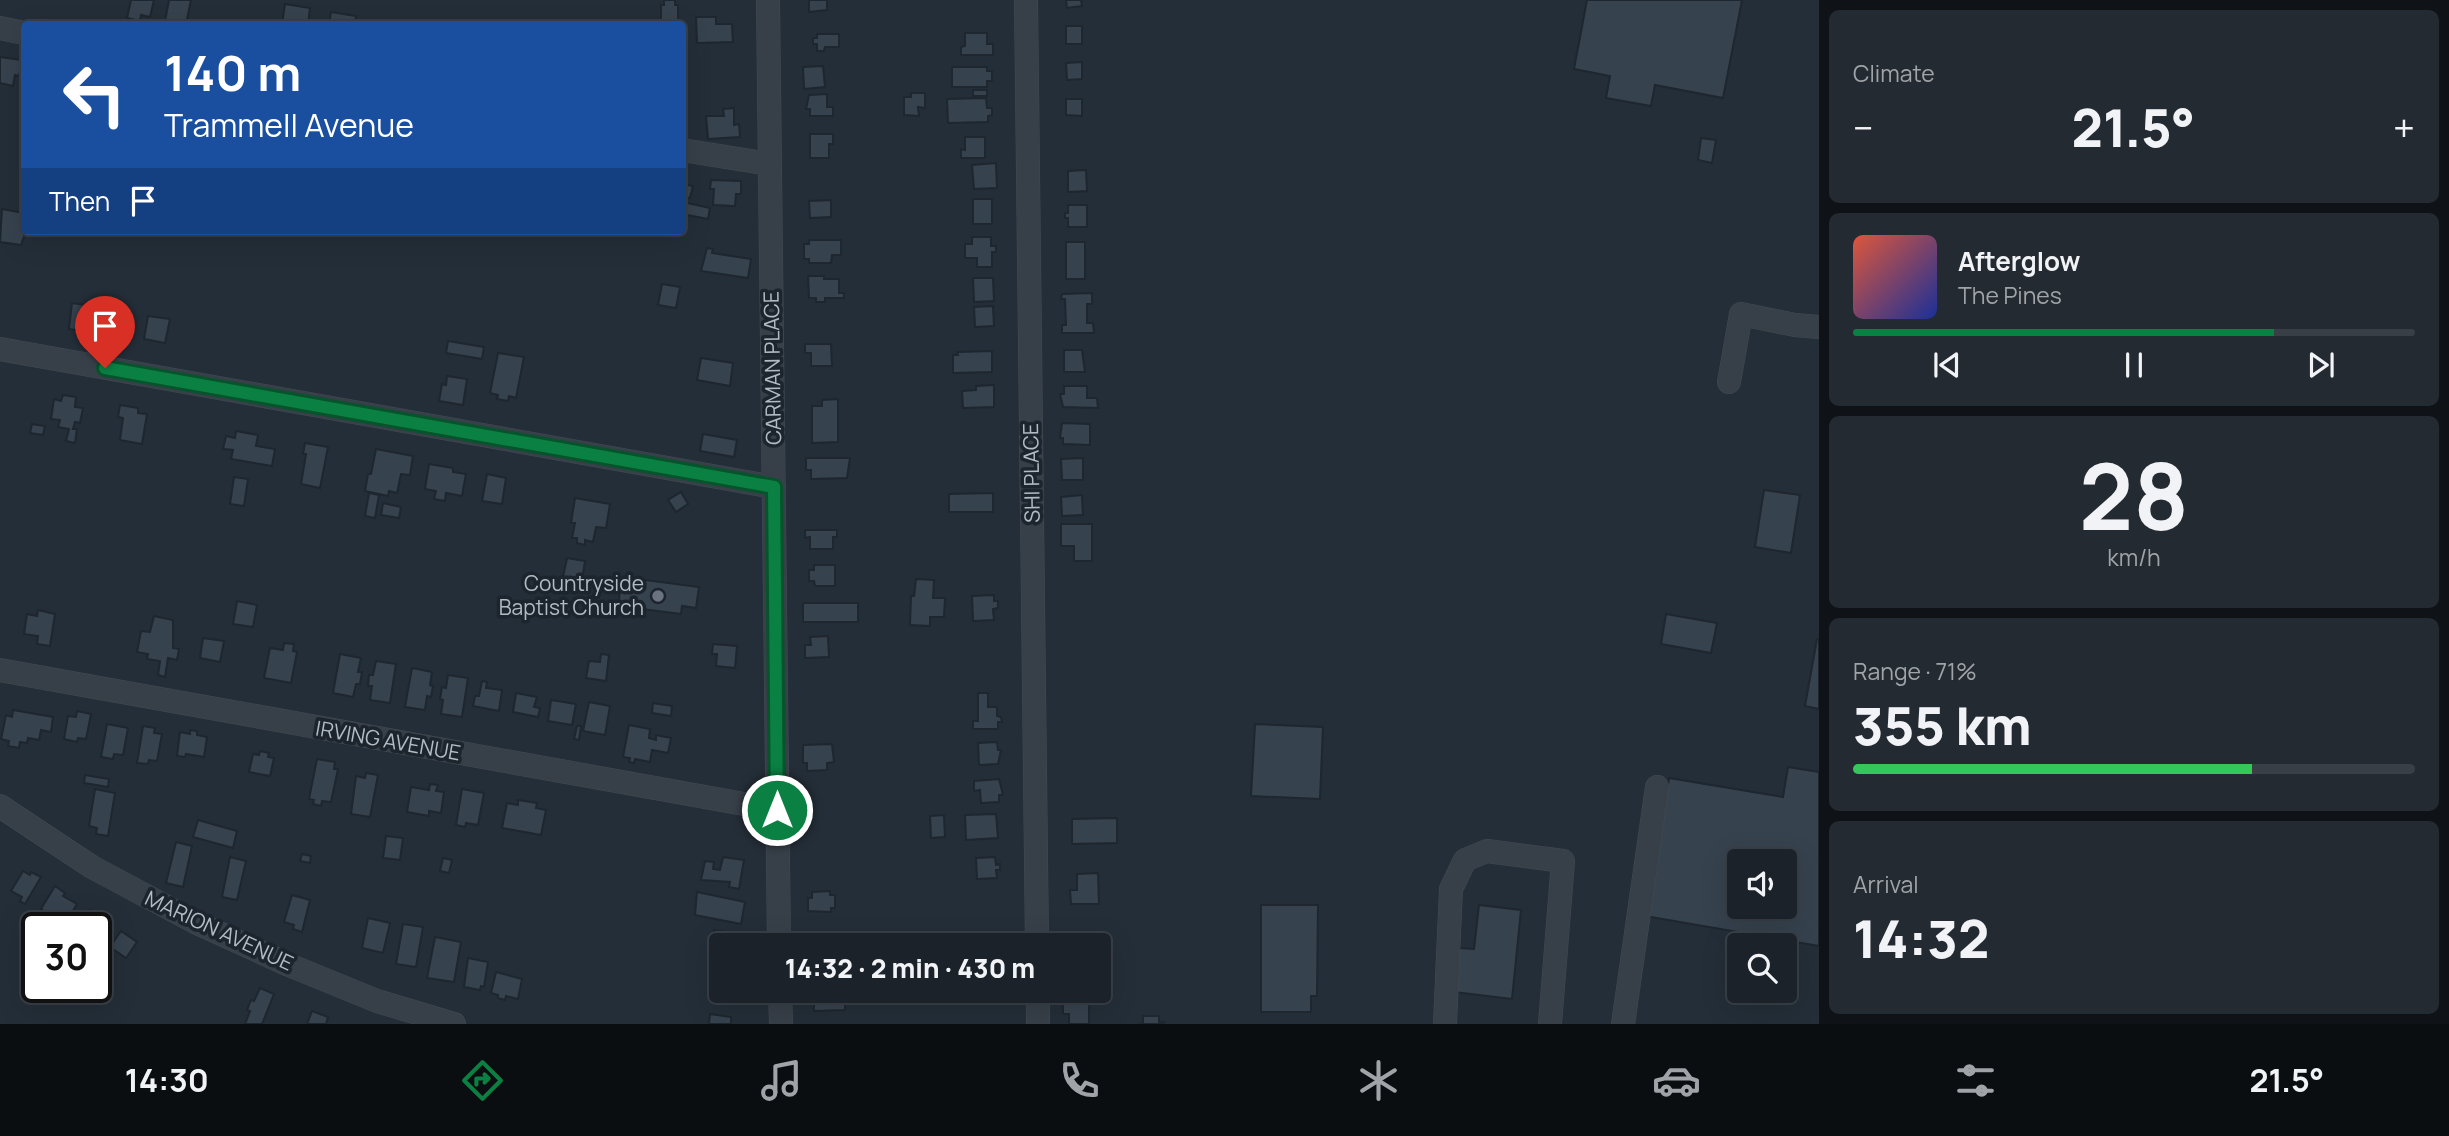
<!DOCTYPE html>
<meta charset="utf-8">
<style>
:root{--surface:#1b222a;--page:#242a32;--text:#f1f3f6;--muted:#a0a4a8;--line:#393f47;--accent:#0b8043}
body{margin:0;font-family:Manrope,sans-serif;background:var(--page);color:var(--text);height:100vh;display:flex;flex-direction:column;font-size:26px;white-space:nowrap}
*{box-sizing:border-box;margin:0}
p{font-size:23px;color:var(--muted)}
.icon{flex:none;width:38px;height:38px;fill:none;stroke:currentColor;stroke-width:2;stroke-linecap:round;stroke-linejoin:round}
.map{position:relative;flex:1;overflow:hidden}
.sheet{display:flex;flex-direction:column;gap:10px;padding:10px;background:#0f1317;width:630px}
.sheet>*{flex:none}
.top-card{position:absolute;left:21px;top:21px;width:665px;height:214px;border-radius:7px;box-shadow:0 7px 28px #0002,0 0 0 2px var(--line);background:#1a4fa0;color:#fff;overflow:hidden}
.fabs{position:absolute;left:1727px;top:849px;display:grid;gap:14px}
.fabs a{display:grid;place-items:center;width:70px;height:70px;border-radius:7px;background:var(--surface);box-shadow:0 7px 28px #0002,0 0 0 2px var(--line);font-size:35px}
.speed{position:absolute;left:21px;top:912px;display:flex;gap:14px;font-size:35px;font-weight:700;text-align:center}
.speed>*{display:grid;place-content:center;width:91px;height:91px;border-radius:50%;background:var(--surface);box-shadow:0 7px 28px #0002,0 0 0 2px var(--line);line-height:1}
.speed .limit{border:4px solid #111;border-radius:10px;background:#fff;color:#111}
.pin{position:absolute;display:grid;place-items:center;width:60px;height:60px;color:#fff;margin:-72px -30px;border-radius:50% 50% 50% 0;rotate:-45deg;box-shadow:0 0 7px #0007}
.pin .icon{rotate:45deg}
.me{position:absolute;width:77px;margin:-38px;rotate:0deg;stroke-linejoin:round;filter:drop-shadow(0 0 5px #0008)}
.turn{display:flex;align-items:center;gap:24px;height:147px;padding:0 28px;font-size:32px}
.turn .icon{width:91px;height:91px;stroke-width:2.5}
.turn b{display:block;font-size:49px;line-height:60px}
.then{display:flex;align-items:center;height:66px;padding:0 28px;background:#0003;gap:14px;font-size:26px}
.big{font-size:52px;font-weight:800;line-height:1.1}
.sheet .tile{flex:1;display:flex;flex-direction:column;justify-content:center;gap:10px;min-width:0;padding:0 24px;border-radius:10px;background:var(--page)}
.sheet .dial{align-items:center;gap:0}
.dial b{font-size:91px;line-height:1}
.song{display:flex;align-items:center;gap:21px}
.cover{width:84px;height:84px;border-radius:10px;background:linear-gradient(135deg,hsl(10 70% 55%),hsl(230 70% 35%))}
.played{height:7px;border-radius:4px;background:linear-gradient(90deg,var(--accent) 75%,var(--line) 75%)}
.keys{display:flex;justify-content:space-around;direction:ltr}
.heat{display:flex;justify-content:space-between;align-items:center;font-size:38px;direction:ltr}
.charge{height:10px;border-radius:5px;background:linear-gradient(90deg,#34c759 71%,var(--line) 0)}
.trip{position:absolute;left:709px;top:933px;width:402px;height:70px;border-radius:7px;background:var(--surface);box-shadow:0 7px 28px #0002,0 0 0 2px var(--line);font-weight:800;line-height:70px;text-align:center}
.menu{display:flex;height:112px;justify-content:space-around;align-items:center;background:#0b0e11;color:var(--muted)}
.menu .icon{width:49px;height:49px}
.menu .on{color:var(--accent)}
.menu b{font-size:32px;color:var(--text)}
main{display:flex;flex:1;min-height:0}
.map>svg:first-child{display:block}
.building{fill:#36424e;stroke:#1e262f;stroke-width:2;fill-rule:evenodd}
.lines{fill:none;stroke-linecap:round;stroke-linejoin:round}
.minor-casing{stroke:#434b54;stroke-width:24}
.minor{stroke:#373f48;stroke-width:23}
.route-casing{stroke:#07532c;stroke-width:18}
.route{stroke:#0b8043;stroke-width:12}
.worship-dot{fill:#6b7280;stroke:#1c242d;stroke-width:2.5}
.labels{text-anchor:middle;stroke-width:7;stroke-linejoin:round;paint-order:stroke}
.street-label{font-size:21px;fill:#b2bac4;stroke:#1c242d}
.poi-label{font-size:21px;fill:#b2bac4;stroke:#1c242d;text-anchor:end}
</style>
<main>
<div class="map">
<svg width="1819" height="1024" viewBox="0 0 1819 1024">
<rect width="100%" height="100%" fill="#242e38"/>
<g class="building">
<path d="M131 0H154L150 17 141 15 140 21 127 18Z"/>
<path d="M169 0H191L186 24H174L165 21Z"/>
<path d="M664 0H675V5H678V22H661V5H664Z"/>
<path d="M809 0H827V10L809 12Z"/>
<path d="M1066 0H1081L1082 6 1067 8Z"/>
<path d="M1587 0H1742L1723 98 1655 85 1651 106 1606 98 1610 76 1574 69Z"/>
<path d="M285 4 310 8 308 24H282Z"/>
<path d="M331 12 356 16 355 24H329Z"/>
<path d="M696 17H716V24H732L733 42 697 43Z"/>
<path d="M373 20 398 24H373Z"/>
<rect x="1066" y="26" width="16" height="18"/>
<path d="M965 33H987V44H993V55H961V47L965 46Z"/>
<path d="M817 34H839V47H825L824 51H817V44H813V38H817Z"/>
<path d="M0 57 22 60 19 76 15 75 13 86 0 83Z"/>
<path d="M1082 62V79L1067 80 1066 63Z"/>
<path d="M823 66 825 87 804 89 803 67Z"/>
<path d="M952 67H987V71H992V81H987V87H952Z"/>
<rect x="973" y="90" width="14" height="6"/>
<path d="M911 93H925V108L918 107 919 116 904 115V97H911Z"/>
<path d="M827 94V107H833V116H810V109H806L809 95Z"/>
<path d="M986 98 987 108H992V115L988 116V122L948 123 947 99Z"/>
<path d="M1066 99H1082V116L1066 115Z"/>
<path d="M734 108V125L739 124 740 137 708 139 706 116H724L723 109Z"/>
<path d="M810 134H833V144H829V158H810Z"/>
<path d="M965 137H985V158H961V149L965 150Z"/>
<path d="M1701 138 1716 140 1712 163 1698 160Z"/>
<path d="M996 163 997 188 974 189 972 165Z"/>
<path d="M1086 170 1087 191 1068 192V171Z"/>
<path d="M711 180 741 181V194H736L735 206 713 205 714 189H710Z"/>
<path d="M682 184 693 186 690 198 682 197Z"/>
<rect x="973" y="199" width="19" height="25"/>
<path d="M831 200V217L810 218 809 201Z"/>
<path d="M683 202 710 208 708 219 682 214Z"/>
<path d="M1068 205H1087V227H1068V218H1065V213H1068Z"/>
<path d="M2 209 24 213 23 231H26L21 245 0 242Z"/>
<path d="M972 237H991V246H996V252H992V267H977V258H965V244H972Z"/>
<path d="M809 240H841V255H832L831 263H809V259H804V244H809Z"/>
<rect x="1066" y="242" width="19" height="37"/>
<path d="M707 248 713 249 712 253 751 259 748 278 701 271Z"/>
<path d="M808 276H824V279H839V293H844V298H825V302H816V298H809Z"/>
<path d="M973 278H993L994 301 974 302Z"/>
<path d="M662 284 680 287 676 308 658 305Z"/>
<path d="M1092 293V304H1087V323H1093L1094 333H1062V325H1066L1065 299H1061L1062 294Z"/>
<path d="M72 303 93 306 92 314 98 315 96 325 89 324 88 332 69 329Z"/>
<path d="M993 306 994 326 975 327 974 307Z"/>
<path d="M148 316 170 319 165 343 144 339Z"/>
<path d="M94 327 108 329 106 343 92 341Z"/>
<path d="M448 341 484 347 482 359 446 353Z"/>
<path d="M805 344H831L832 366H811V353H805Z"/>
<path d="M1064 350H1082L1085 372H1064Z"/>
<path d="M992 351V372L953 373V355H958L957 352Z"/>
<path d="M498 353 524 357 516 398 509 396 508 401 497 399 498 395 490 393Z"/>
<path d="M701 358 733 363 730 386 697 380Z"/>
<path d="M447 376 467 379 463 405 439 401 442 384 446 385Z"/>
<path d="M994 385V407L963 408 962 391 976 390V386Z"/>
<path d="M1064 386H1087V398H1097L1098 408 1063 407 1060 394H1064Z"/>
<path d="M63 395 76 397 75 407 83 408 80 423 75 422 73 429H77L75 443 66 441 69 429 58 427 60 420 51 419 54 399 61 401Z"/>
<path d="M838 399V442L812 443V406H822V400Z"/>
<path d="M120 405 138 408V413L147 414 142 444 120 440 123 418 118 417Z"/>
<path d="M1062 423 1090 424V445L1063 444V438H1060Z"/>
<path d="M32 424 45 426 43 435 30 433Z"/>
<path d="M236 431 258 435 256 446 275 449 272 466 231 459 233 450 223 449 226 436 235 438Z"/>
<path d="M703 434 737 440 734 457 700 451Z"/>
<path d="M305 443 328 447 320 488 301 484 306 454H303Z"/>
<path d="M376 449 413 456 410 475 401 474 397 493 389 491 388 496 365 491 368 474H371Z"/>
<path d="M806 458H850L847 478 811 479V470H806Z"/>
<path d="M1083 458V480H1062L1061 459Z"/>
<path d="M429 464 453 468V472L466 474 462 496 446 493 445 501 434 499 436 491 425 489Z"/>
<path d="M487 474 506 478 502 504 482 501Z"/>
<path d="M234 477 248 479 244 506 230 504Z"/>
<path d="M1764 490 1800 495 1791 553 1755 547Z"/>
<path d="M681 492 688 504 676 512 668 500Z"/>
<path d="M369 493 379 495 375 518 365 516Z"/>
<path d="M993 493V512H949V494Z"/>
<path d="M1082 495 1083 515 1062 516 1061 497Z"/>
<path d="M575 498 610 504 606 528 596 527 593 542 585 540V545L577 543V538H572L575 523H571Z"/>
<path d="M383 503 401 507 399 518 381 515Z"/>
<path d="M1061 524H1092V561H1074V546H1061Z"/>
<path d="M805 530H837V537H833V549H810V537L805 538Z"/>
<path d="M567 558 585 561 582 580 563 577Z"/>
<path d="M814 565H835V586H815L814 581H809V570H814Z"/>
<path d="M622 577 699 587 696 608 682 606 681 614 618 606Z"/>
<path d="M916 579 934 580 933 598H945L944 617H930V626L910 625 911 596H914Z"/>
<path d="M994 595V601H998V608L993 609 994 620 973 621 972 596Z"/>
<path d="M237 601 257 605 253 627 233 624Z"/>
<rect x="803" y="603" width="55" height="19"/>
<path d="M38 610 55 614 50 646 37 644 38 636 24 634 27 614 37 616Z"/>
<path d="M1666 614 1717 623 1711 653 1661 644Z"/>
<path d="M154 616 173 620V648L179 649 177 660 168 658 165 677 158 675 160 661 147 659 148 654 137 652 141 631 150 632Z"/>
<path d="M828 636 829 657 805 658V645H811L810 637Z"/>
<path d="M203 638 224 641 220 662 200 658Z"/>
<path d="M1817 639H1819V709L1805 706Z"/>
<path d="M284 643 294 644 293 651 297 652 291 683 264 678 270 648 283 650Z"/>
<path d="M713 644 737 646 735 668 716 666 717 654H712Z"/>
<path d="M340 654 361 658 358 672H362L360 684H356L353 697 333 693Z"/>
<path d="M601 654 609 655 606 681 586 678 589 661 600 662Z"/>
<path d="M376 661 396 664 390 703 370 700 372 686H368L369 675H373Z"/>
<path d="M412 668 432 672 430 685 433 686 431 697 427 696 425 710 405 707Z"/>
<path d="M448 675 468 678 462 717 441 714 443 700 440 699 442 687 446 688Z"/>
<path d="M482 681 487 682 486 688 502 690 499 711 473 706 475 696H479Z"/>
<path d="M516 693 537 697 534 707 540 708 538 717 513 712Z"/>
<path d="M978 693H988V707H997V716L1001 717 1002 722H998V729H973V721H978Z"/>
<path d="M551 700 576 704 572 725 548 721Z"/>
<path d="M589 702 610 706 605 735 583 731Z"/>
<path d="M653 703 672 706 671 716 652 713Z"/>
<path d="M13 710 53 717 51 732 41 730 39 740 28 738 27 743 20 742 19 748 8 746 9 741 1 739 6 715 12 717Z"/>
<path d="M77 711 91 714 86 739 78 738 77 742 64 739 68 716 76 717Z"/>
<path d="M107 724 128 728 123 755 114 754 113 759 101 757Z"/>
<path d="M1255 724 1323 727 1320 799 1251 796Z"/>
<path d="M629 725 650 729 649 738 656 740V735L671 738 668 753 652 750 650 762 635 759 634 763 629 762 630 758 623 757Z"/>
<path d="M143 726 155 728 154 733 162 734 157 761 149 760 148 764 137 763Z"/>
<path d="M577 726H581L579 740 574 739Z"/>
<path d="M190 730 197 731V735L207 737 204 757 186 754 185 757 177 756 180 732 190 734Z"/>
<path d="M997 742 998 750H1001L998 764 979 765 978 743Z"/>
<path d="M832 744 834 762 827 763V770L807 771V763H803V745Z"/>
<path d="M260 751 269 753 268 757 274 758 270 776 249 772 253 754 259 755Z"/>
<path d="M317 759 335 762 334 769H338L331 802 322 801 321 806 313 804 314 800 309 799Z"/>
<path d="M1788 767 1819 772V946L1645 916 1669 778 1783 797ZM1740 861H1785V906H1740Z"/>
<path d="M366 773 378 775 370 817 351 814 356 776 365 778Z"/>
<path d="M85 775 109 779 108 787 84 783Z"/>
<path d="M999 779 1003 795H999V802L981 803 980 790 974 791V781Z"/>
<path d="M430 784 438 785 436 791 444 792 441 813 429 811V816L407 812 411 787 429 790Z"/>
<path d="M95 789 115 793 108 836 96 834 97 828 89 826Z"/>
<path d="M462 789 484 793 478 825 466 823 465 827 456 825Z"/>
<path d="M518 800 537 803 536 808 546 810 541 835 502 828 507 803 518 805Z"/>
<path d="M996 814 998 838 966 840 965 815Z"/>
<path d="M944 815 945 837 931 838 930 816Z"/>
<path d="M1117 818V843L1072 844V819Z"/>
<path d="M198 820 237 831 233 848 193 837Z"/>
<path d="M386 836 403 838 400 860 383 858Z"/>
<path d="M176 842 192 846 183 887 166 883Z"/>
<path d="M302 854 311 856 310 863 300 861Z"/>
<path d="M230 857 246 861 237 900 222 897Z"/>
<path d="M723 857 744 860 739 889 729 887 730 882 701 880 705 861 714 862 713 869 720 870Z"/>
<path d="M995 857 996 865 1000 864V870H996L997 878 977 879 976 858Z"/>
<path d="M443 858 452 860 449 873 440 871Z"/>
<path d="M23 871 30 875 31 872 41 877 25 904 20 901 22 897 11 891Z"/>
<path d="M1098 873 1099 904H1071L1070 890H1077V874Z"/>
<path d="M55 886 65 893 63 896 77 904 70 916 66 914 61 922 41 909Z"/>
<path d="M830 891V895H835V908H831V912L808 911V898H812V892Z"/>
<path d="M697 892 745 902 741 924 695 915Z"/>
<path d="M292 895 310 900 302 932 293 929 294 925 284 922Z"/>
<path d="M1261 905H1318L1317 996H1311V1012H1261Z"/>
<path d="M1479 905 1521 910 1512 999 1454 992 1459 948 1474 949Z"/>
<path d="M89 910 106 921 96 936V928H78Z"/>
<path d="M368 918 390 923 383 953 362 948Z"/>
<path d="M403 924 423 927 416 967 396 964Z"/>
<path d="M714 930 727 932V937L741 939 740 945H721V960L710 958Z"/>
<path d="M121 931 137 942 126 958 110 947Z"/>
<path d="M435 937 461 942 454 982 427 978Z"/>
<path d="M468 958 488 962 484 987 481 986 480 990 464 987Z"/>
<path d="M496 972 522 979 518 999 506 996 505 1000 498 998V995L491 993Z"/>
<path d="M260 988 274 994 262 1024H245L250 1011 247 1010 251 1000 254 1001Z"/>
<path d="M809 990H822V993L845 992V1010L814 1011V1004H810Z"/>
<rect x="964" y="990" width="35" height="12"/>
<path d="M1063 998H1089V1024H1069V1014H1063Z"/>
<path d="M312 1011 328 1017 326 1024H307Z"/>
<path d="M710 1014 731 1017V1024H709Z"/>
<path d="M1143 1016H1159V1022H1164V1024H1139L1143 1023Z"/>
</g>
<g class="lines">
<g class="minor-casing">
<g id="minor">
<path d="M768 0 779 945"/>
<path d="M1026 0 1037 945"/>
<path d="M0 28 24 33"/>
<path d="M682 150 770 164"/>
<path d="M0 349 774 487"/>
<path d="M1729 382 1741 314 1795 325 1819 327"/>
<path d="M0 670 777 810"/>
<path d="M0 806 92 867 195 922 289 965 377 1001 454 1024"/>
<path d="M780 990 781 1024"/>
<path d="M1038 990V1024"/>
<path d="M1445 1024 1451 889 1465 860 1487 851 1563 861 1550 1024"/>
<path d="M1623 1024 1657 787"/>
</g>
</g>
<use href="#minor" class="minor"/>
</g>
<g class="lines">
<g class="route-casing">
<path id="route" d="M105 368 774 487 777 810"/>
</g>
<use href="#route" class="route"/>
</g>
<circle class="worship-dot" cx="658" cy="596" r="7"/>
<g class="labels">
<g class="street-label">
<text transform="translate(773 368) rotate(-91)" y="7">CARMAN PLACE</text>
<text transform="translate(1032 473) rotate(-91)" y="7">SHI PLACE</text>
<text transform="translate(388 741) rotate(10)" y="7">IRVING AVENUE</text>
<text transform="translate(219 931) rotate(25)" y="7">MARION AVENUE</text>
</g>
<g class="poi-label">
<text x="644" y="591">Countryside<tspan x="644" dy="24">Baptist Church</tspan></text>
</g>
</g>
</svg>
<div class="fabs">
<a><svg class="icon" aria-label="sound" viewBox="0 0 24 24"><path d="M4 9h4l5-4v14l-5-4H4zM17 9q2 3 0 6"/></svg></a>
<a><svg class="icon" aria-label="search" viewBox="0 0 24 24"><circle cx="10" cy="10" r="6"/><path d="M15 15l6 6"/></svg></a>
</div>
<div class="speed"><div class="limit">30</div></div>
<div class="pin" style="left:105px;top:368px;background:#d93025"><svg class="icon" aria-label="arrive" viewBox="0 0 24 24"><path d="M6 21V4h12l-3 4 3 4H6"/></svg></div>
<svg class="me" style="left:777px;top:810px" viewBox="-20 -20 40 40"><circle r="17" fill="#0b8043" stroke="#fff" stroke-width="3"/><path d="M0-11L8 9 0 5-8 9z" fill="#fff"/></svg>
<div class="trip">14:32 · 2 min · 430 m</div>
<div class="top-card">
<div class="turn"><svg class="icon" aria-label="left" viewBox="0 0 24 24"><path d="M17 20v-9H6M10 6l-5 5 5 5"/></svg><div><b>140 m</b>Trammell Avenue</div></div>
<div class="then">Then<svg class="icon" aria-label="arrive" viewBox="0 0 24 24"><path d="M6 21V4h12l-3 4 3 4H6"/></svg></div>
</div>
</div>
<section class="sheet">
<div class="tile"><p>Climate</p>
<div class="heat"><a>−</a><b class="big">21.5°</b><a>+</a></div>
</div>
<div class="tile">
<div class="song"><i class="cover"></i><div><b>Afterglow</b><p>The Pines</p></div></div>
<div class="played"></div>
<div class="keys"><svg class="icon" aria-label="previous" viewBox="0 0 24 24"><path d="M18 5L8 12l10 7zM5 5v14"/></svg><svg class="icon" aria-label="pause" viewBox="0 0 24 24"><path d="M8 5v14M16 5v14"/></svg><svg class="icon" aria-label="next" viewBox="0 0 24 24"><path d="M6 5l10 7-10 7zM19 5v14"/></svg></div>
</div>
<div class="tile dial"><b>28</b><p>km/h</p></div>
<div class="tile"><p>Range · 71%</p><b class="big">355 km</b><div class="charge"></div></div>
<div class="tile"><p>Arrival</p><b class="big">14:32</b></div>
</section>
</main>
<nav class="menu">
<b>14:30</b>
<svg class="icon on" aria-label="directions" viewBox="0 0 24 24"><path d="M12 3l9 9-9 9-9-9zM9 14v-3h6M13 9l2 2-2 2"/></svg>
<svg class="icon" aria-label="music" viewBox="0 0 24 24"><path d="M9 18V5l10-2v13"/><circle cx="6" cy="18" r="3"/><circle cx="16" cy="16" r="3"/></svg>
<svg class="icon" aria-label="phone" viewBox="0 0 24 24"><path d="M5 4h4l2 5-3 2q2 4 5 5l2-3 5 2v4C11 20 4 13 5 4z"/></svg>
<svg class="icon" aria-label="climate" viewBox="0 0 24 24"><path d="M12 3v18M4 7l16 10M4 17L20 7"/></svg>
<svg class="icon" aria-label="car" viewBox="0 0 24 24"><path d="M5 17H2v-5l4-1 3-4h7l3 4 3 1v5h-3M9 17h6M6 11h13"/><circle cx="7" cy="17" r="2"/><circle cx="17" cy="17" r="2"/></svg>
<svg class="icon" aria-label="filters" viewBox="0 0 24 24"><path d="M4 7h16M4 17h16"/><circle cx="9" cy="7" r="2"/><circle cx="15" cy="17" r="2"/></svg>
<b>21.5°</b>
</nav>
